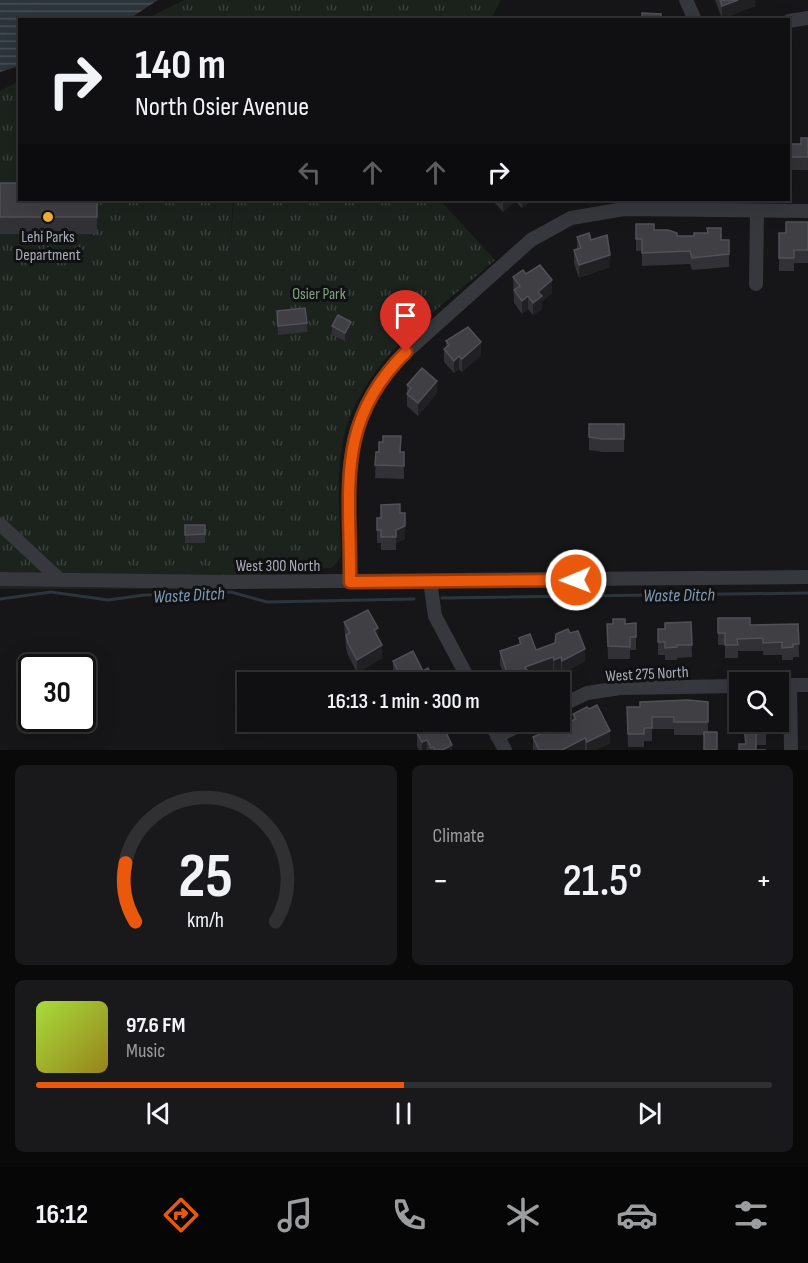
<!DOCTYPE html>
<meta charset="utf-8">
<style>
:root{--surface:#101012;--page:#19191b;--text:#f1f3f6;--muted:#9c9d9f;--line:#303032;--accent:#ea580c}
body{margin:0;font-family:"Sofia Sans Condensed",sans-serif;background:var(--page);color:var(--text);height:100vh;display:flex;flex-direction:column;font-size:22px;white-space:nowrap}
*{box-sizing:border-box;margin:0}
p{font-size:20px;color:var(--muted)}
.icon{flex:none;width:33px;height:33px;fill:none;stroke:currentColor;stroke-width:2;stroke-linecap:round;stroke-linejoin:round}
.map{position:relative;height:750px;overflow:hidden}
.panel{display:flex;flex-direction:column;gap:15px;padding:15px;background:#09090a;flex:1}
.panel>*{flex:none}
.guide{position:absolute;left:18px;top:18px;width:772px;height:183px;border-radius:0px;box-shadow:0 6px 24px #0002,0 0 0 2px var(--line);background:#101012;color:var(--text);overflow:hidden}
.buttons{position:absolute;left:729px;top:672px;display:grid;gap:12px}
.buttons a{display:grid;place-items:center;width:60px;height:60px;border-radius:0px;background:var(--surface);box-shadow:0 6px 24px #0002,0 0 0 2px var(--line);font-size:30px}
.speed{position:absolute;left:18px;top:654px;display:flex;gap:12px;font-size:30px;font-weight:700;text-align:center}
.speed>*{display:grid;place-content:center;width:78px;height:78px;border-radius:50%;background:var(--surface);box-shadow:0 6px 24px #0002,0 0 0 2px var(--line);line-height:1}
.speed .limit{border:3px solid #111;border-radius:9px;background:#fff;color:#111}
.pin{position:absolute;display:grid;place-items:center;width:51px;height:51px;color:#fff;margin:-62px -26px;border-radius:50% 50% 50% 0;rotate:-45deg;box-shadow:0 0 6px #0007}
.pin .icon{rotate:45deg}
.me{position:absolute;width:66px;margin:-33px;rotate:269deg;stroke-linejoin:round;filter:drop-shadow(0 0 4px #0008)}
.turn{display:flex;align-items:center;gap:21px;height:126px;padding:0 18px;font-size:27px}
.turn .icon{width:78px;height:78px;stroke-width:2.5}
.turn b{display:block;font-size:42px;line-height:51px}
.lanes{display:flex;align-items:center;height:57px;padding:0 18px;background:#0003;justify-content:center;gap:30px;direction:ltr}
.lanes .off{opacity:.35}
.big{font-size:45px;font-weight:600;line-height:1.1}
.panel .card{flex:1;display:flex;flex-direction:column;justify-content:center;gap:9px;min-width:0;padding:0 21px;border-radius:9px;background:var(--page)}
.panel .dial{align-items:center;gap:0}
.dial svg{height:156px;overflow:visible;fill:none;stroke:var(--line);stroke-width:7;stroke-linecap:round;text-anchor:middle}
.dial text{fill:var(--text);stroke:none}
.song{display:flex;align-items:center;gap:18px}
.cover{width:72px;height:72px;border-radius:9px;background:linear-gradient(135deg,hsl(80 70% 55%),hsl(50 70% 35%))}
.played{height:6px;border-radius:3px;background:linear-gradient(90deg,var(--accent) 50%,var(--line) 50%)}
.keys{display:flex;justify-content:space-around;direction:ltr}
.heat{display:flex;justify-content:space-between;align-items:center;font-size:33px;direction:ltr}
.panel .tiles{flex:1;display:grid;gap:15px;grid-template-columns:1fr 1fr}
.card:last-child{grid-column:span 2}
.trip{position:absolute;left:237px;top:672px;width:333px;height:60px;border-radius:0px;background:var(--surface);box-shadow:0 6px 24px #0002,0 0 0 2px var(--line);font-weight:600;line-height:60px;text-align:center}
.tab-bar{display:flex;height:96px;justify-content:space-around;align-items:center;background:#060607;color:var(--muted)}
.tab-bar .icon{width:42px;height:42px}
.tab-bar .on{color:var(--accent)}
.tab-bar b{font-size:27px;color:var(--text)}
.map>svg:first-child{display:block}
.grass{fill:url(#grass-tufts)}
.water{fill:url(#water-rules)}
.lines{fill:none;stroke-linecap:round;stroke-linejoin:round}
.stream{stroke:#2c353c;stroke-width:3}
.minor{stroke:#37383d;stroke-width:14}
.wall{fill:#323236}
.shaded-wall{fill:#212124}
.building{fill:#3f3f44;stroke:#4f5156;stroke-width:1.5}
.route-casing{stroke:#983908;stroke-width:15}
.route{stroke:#ea580c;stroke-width:10}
.poi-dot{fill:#f2b134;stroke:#111113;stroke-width:2}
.labels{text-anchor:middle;stroke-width:6;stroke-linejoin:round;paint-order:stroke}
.poi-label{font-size:16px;fill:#a8adb8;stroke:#111113}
.park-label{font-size:16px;fill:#7fa381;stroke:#111113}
.street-label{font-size:16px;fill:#a8adb8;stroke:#111113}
.water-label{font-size:18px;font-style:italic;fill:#7f9bb3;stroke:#111113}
</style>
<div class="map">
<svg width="808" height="750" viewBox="0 0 808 750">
<defs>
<pattern id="grass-tufts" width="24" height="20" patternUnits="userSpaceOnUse" patternTransform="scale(1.5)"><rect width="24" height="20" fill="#1c231d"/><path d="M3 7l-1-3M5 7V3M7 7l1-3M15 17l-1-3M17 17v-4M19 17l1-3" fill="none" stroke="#3a403c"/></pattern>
<pattern id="water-rules" width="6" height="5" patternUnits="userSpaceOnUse" patternTransform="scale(1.5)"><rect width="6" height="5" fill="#2c353c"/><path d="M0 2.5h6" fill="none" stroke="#485056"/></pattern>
</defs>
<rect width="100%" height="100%" fill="#161618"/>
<g class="grass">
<path d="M184 0H501L491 19H146Z"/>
<path d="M19 81 20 200H233L230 251 234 200H440L495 260C435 313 358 362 342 446 336 481 340 520 341 555L337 563 331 568 261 569V589H0V91Z"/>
</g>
<path class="water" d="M0 0H158L129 19 20 20 19 66 0 72Z"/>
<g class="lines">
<g class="stream">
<path d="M442 598 808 593"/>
<path d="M0 599 51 592 108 600 145 595 231 592 267 602 414 599"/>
</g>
<g class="minor">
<path d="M686 0 695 20"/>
<path d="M789 21 808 18"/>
<path d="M756 284 757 212"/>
<path d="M0 524 59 579"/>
<path d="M0 579 224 582 808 577"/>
<path d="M430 581 435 616 470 682"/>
<path d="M350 582C351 488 333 424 406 352L531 240 571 218 624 209 808 211"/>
<path d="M778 685H808"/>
<path d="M790 685 791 750"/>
<path d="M560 706 587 693 620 688 740 686"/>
<path d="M490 722 505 750"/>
<path d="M497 736 527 722"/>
</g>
</g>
<g class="wall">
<path d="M715 0H755V6L722 19Z"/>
<path d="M808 138V170H789V144H801Z"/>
<path d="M0 183 97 200V234H0Z"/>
<path d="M492 200H532L522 208 515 201 503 212Z"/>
<path d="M808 222V263H794V271H779V233H786Z"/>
<path d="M636 224 654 230 677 236 729 240V267L692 270 690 264 642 266V251H636Z"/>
<path d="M577 237 610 267 579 278 574 263V250L577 249Z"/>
<path d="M526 274 552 293 542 301V309L533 315 528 309 522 314 514 303 513 277Z"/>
<path d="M277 311 307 323V332L278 335Z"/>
<path d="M332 326 351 331 345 341 332 335Z"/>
<path d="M446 341 481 355 462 372 459 369 454 373 444 362V349L446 348Z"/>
<path d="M407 385 437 393 418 416 407 406Z"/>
<path d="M589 424H624V452H602L589 450Z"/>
<path d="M376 452H404V479L375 478Z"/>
<path d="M400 513 405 539 396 543V550H381V543H377V518H381Z"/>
<rect x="185" y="525" width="20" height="18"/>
<path d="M718 618 750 625 798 624 799 657H793V660H782V655H763V651H738V658H725V645H718Z"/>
<path d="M344 622 378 638 382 658 357 673 348 655 346 648Z"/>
<path d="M691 622 692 657 677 658V660H665V655H658V629H665Z"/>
<path d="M607 624H625L636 637V650H630V659H608Z"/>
<path d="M519 638 536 650 555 643 585 661 562 674 561 670 554 673 553 670 527 679V682H506L500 664V651L519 644Z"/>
<path d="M393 661 423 671 433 682H395V678L393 674Z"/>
<path d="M708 702V732L704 735H674V729H652V741H644V747H628L627 707Z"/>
<path d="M573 714 610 743 596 750H533V737L573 721Z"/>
<path d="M743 722H766V745H756V750H739L745 744Z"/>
<path d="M425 723 452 750H419L417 746V733L425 729Z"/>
</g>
<g class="shaded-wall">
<path d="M738 0H755V6L722 19V6Z"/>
<path d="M503 200H515V201L503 212Z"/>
<path d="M522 200H532L522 208Z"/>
<path d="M610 255V267L579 278V265Z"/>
<path d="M552 280V293L542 301V309L533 315V303L538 292Z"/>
<path d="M528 296V309L522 314V301Z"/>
<path d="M351 322V331L345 341V333Z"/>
<path d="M481 342V355L462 372V359Z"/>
<path d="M459 356V369L454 373V361Z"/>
<path d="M437 381V393L418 416V403Z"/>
<path d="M405 526V539L396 543V530Z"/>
<path d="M378 628V641L374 630Z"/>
<path d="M382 645V658L357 673V660Z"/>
<path d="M585 649V661L562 674V661Z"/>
<path d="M553 657V670L527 679V682H508V676L525 667Z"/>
<path d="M561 657V670L554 673V660Z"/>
<path d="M433 678V682H423Z"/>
<path d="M610 731V743L596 750H587V742Z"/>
<path d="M585 738V750H562Z"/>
<path d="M427 740V750H422V742Z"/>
<path d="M452 745V750H442Z"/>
</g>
<g class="building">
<path d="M720 0H738L722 6Z"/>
<path d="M642 13 661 14V20H642Z"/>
<path d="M801 138H808V157H789V144H801Z"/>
<path d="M0 183H20V200H97V217H0Z"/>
<path d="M786 222H808V250H794V258H779V233H786Z"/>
<path d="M636 224H654V230H668L677 233V236H694V233H708L707 228H721V240H729V254L692 258 690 251 642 253V239H636Z"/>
<path d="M589 233 591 240 607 235 610 255 579 265 574 250 581 248 577 237Z"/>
<path d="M540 265 552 280 538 292 542 296 533 303 528 296 522 301 514 290 520 286 513 277 523 270 526 274Z"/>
<path d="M305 308 307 323 278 326 277 311Z"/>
<path d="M338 315 351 322 345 333 332 326Z"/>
<path d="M468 327 481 342 462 359 459 356 454 361 444 349 449 345 446 341Z"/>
<path d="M422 368 437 381 418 403 407 394 411 388 407 385Z"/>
<path d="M589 424H624V439H602L589 437Z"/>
<path d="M383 436H401L400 452H404V466L375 465 376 452H379V442H383Z"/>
<path d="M400 504V513H405V526L396 530V537H381V530H377V518H381V505Z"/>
<path d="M185 525H205V534L185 535Z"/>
<path d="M368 610 378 628 374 630 382 645 357 660 348 643 346 635 350 633 344 622Z"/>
<path d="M718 618H750V625L798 624 799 644H793V647L782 648V642L763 643V638L737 639 738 645H725V633H718Z"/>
<path d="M613 619H625V624L636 623V637H630V647L608 646 607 624H613Z"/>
<path d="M691 622 692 645H677V647L665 648V642H658V629H665V623Z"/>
<path d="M568 629 570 633 578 631 585 649 562 661 561 657 554 660 553 657 525 667 527 670 508 676 500 651 521 644 519 638 530 634 536 650 555 643 556 634Z"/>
<path d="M413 651 423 671 428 668 433 678 424 682H398L395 677 400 675 393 661Z"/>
<path d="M688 700 708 702V722H674V717H652V728H644V734H628L627 707H640V702Z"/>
<path d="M597 705 610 731 587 742 585 738 562 750H539L533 737 576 719 573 714 587 707 589 709Z"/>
<path d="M427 722H441L452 745 442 750H435L433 747 431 748 427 740 422 742 417 733 427 728 425 723Z"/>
<path d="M744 722H766V732L756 733V750H766H739V744H746Z"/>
<rect x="704" y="732" width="13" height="18"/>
</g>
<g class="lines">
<g class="route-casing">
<path id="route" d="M406 352C334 423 351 489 350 582L576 580"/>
</g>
<use href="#route" class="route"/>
</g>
<circle class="poi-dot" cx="48" cy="217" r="6"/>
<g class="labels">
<g class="poi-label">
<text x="48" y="242">Lehi Parks<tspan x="48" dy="18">Department</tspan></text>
</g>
<g class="park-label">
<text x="319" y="299">Osier Park</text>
</g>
<g class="street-label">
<text x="278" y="571">West 300 North</text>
<text transform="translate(647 673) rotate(-3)" y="6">West 275 North</text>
</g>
<g class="water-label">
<text transform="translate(189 595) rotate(-3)" y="6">Waste Ditch</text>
<text transform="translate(679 595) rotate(-1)" y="6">Waste Ditch</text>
</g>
</g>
</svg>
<div class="buttons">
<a><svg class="icon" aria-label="search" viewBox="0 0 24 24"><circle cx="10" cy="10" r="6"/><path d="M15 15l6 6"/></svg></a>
</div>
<div class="speed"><div class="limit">30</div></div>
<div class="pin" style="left:406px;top:352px;background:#d93025"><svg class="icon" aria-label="arrive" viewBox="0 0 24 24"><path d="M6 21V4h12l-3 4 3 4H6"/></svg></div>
<svg class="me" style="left:576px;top:580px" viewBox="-20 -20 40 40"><circle r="17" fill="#ea580c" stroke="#fff" stroke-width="3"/><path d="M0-11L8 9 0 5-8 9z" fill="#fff"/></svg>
<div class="trip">16:13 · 1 min · 300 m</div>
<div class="guide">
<div class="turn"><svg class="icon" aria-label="right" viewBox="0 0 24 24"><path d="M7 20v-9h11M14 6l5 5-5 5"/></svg><div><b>140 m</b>North Osier Avenue</div></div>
<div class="lanes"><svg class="icon off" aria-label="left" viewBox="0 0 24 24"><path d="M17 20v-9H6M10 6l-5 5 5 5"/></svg><svg class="icon off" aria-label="ahead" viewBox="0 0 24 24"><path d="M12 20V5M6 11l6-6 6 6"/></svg><svg class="icon off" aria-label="ahead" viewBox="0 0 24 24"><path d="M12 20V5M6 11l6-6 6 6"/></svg><svg class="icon" aria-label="right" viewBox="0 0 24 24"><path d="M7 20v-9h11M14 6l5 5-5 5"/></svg></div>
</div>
</div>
<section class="panel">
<div class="tiles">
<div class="card dial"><svg viewBox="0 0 100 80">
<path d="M14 69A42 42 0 1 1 86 69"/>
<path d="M14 69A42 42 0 0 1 9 39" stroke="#ea580c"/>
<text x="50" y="56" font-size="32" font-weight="700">25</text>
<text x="50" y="72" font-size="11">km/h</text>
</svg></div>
<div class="card"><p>Climate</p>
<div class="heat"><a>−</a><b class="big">21.5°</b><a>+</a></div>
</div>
<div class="card">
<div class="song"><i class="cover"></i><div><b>97.6 FM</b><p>Music</p></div></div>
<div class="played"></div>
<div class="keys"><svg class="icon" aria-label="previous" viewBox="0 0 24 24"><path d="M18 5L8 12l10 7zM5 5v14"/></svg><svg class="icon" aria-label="pause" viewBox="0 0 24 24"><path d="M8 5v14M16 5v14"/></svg><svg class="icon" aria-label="next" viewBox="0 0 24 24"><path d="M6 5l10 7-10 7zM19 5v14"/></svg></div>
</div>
</div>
</section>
<nav class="tab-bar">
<b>16:12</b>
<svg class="icon on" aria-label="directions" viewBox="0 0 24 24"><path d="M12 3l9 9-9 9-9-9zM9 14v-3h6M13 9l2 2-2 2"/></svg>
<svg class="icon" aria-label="music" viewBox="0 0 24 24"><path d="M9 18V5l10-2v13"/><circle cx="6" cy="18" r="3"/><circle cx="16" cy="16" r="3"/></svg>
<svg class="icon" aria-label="phone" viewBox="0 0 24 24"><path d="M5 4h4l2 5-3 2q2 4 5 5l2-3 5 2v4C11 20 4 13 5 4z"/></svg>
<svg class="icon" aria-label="climate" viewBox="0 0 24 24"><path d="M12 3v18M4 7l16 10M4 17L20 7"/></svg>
<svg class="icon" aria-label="car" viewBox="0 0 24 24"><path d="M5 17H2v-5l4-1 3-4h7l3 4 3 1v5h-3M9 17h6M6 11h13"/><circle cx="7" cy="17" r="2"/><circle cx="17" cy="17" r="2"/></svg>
<svg class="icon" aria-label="filters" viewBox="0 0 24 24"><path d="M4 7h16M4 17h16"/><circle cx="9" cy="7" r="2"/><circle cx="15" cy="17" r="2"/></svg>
</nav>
